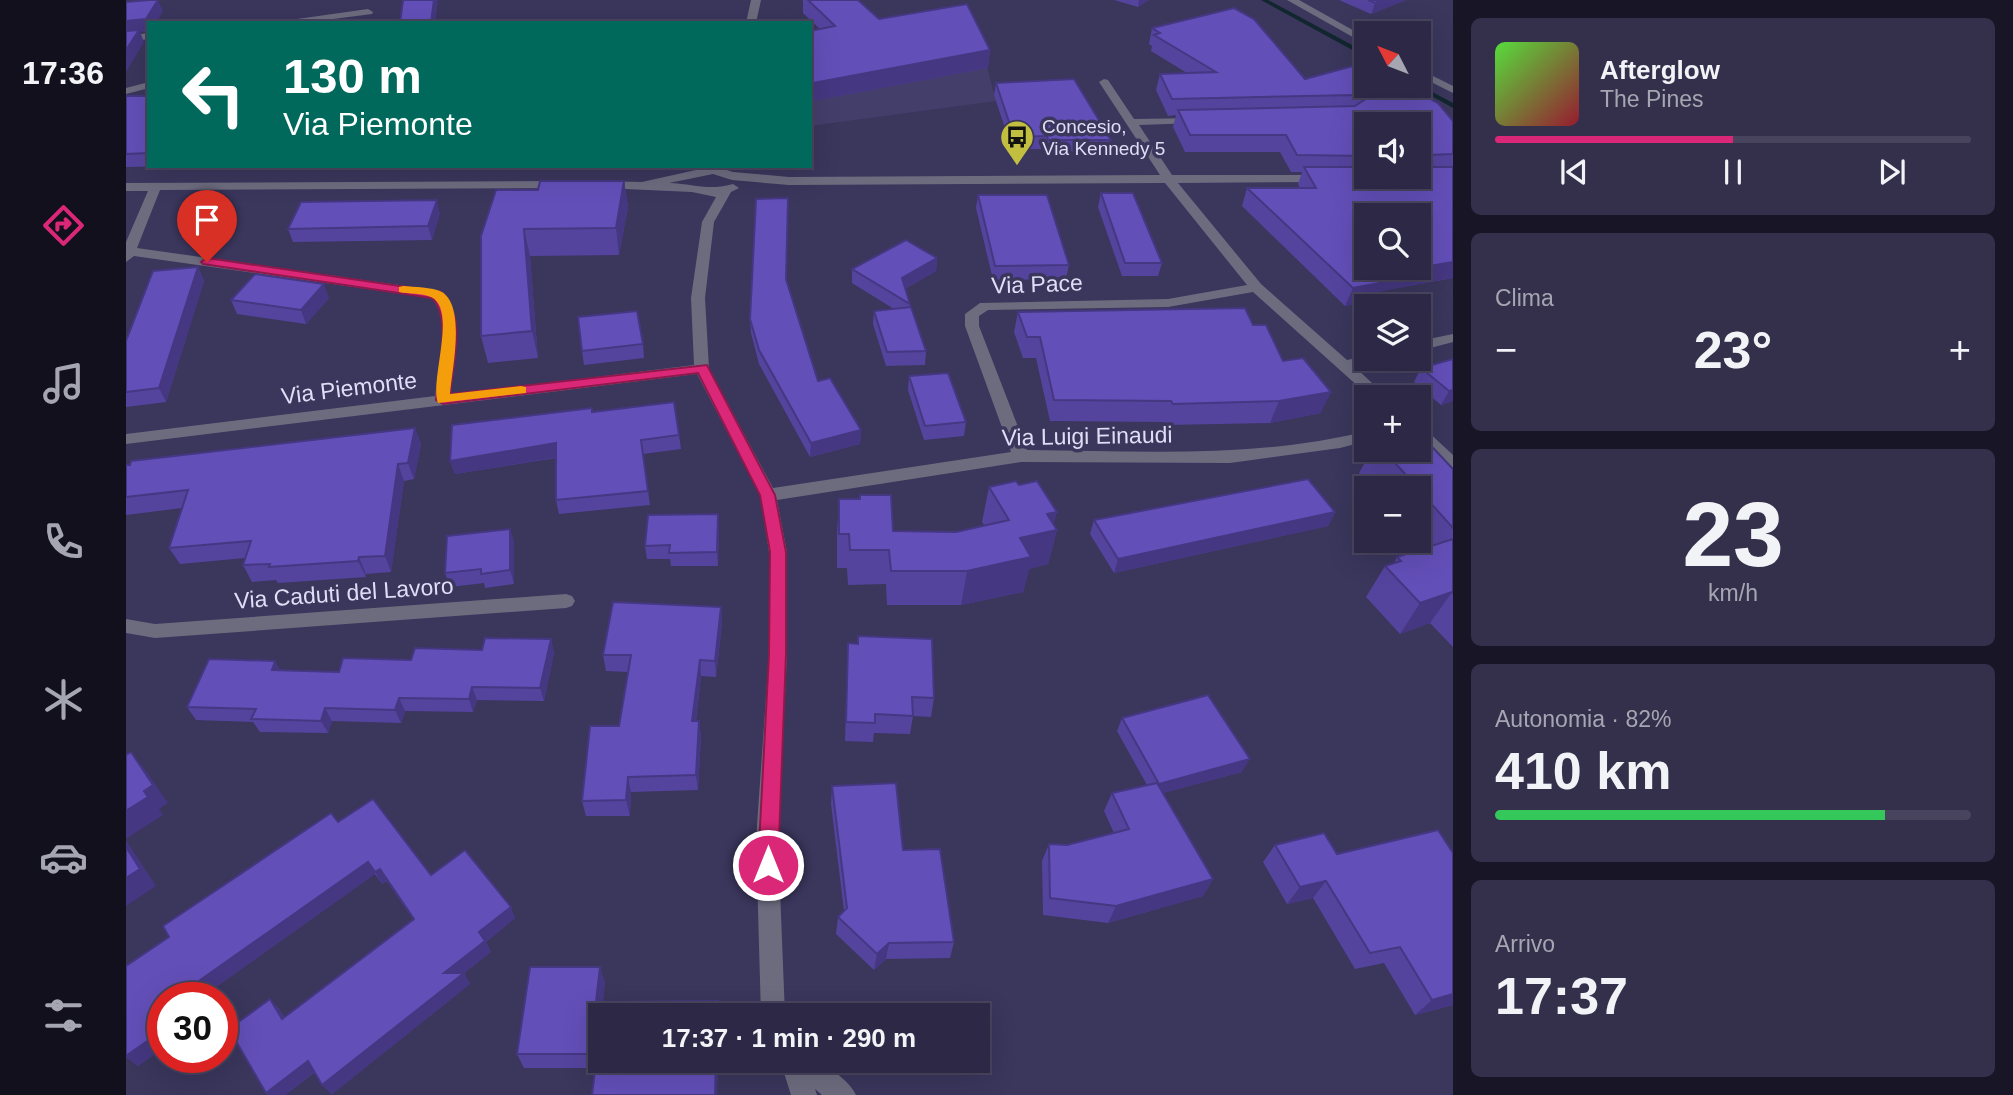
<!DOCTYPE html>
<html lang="it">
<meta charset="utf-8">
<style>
:root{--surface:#2c2845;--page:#34304c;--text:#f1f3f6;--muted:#a6a6b3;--line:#48445e;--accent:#db2777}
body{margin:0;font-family:Arial,sans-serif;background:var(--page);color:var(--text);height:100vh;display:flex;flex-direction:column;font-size:26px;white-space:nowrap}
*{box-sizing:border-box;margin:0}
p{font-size:23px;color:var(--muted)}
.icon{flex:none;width:38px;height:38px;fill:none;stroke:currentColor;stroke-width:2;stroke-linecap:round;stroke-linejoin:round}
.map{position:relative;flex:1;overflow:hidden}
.panel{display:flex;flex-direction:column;gap:18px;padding:18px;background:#181626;width:560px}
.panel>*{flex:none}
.guide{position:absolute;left:21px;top:21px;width:665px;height:147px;border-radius:0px;box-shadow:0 7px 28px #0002,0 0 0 2px var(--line);background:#00695c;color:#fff;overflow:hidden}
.needle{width:46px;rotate:312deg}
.tools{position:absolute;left:1228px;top:21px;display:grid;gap:14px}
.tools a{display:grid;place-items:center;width:77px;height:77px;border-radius:0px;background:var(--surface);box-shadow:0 7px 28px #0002,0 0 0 2px var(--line);font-size:35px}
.speed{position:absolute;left:21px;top:982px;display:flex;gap:14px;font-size:35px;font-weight:700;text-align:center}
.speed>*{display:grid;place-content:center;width:91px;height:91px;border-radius:50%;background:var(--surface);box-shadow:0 7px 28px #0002,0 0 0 2px var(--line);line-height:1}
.speed .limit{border:10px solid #d22;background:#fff;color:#111}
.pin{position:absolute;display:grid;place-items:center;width:60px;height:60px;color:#fff;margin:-72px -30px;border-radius:50% 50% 50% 0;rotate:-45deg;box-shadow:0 0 7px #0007}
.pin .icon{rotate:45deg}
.me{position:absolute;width:77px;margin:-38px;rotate:0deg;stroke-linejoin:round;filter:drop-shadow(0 0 5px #0008)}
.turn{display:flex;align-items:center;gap:24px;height:147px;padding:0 21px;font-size:32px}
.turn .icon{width:91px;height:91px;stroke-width:2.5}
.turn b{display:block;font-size:49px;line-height:60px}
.big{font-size:52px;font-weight:700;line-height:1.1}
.panel .card{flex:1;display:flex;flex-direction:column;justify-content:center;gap:10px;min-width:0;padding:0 24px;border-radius:10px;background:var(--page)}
.panel .dial{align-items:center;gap:0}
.dial b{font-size:91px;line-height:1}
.song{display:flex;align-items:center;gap:21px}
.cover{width:84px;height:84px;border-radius:10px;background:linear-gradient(135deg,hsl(110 70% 55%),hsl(350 70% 35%))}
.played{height:7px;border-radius:4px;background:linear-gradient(90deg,var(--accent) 50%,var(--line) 50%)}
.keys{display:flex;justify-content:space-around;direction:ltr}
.heat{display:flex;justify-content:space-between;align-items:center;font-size:38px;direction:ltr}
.charge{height:10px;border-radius:5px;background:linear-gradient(90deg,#34c759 82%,var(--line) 0)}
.trip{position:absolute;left:462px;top:1003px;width:402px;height:70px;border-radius:0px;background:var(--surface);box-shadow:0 7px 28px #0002,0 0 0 2px var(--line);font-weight:700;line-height:70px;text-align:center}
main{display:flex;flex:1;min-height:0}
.dock{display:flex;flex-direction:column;width:126px;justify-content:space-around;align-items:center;background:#12101c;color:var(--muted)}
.dock .icon{width:49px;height:49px}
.dock .selected{color:var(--accent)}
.dock b{font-size:32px;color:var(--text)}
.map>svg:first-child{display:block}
.built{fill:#443e6b}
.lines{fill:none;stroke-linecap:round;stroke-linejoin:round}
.stream{fill:#11262f;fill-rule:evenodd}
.minor{fill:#6d6c7f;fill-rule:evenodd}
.wall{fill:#55449e;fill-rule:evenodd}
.shaded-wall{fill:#453781}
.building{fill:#634fb8;stroke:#453781;stroke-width:2;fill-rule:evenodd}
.route{fill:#db2777;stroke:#8e194d;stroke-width:2}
.slow{fill:#f59e0b}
.labels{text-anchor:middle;stroke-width:7;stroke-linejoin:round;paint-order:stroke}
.far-poi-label{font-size:19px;fill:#dfdef6;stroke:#3a365c;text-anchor:start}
.street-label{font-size:23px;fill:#dfdef6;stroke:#3a365c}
</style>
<main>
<nav class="dock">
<b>17:36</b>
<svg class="icon selected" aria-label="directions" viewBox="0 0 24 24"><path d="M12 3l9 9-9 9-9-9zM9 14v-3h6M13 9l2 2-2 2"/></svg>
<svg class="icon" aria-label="music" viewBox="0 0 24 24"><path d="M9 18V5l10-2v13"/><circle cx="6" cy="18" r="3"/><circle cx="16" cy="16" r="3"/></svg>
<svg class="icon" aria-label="phone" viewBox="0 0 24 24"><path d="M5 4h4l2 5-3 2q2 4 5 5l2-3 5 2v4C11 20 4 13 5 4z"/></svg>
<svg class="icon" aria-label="climate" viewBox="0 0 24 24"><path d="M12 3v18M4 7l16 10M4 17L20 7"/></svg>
<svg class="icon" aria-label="car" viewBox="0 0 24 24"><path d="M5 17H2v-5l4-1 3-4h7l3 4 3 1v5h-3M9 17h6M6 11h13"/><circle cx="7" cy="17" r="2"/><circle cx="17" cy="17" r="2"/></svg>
<svg class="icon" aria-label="filters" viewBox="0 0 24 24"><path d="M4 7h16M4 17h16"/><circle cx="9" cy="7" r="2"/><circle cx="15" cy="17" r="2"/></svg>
</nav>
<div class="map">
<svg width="1327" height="1095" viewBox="0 0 1327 1095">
<rect width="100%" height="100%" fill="#3a365c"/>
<path class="built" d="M847 15 870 101 684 126V44Z"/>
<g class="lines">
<g class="stream">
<path d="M1135 0H1142L1241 53V58Z"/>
<path d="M1293 85 1327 103V108L1288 86Z"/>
</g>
<g class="minor">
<path d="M625 0H635L630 23H620Z"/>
<path d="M1161 0H1173L1241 38V45Z"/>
<path d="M242 9 247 12 246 14 176 23H143Z"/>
<path d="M23 33V39L0 42V36Z"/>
<path d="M1293 69 1327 86V93L1293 76Z"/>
<path d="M978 79 982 80 1008 119 1075 118V122L1071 123 1013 125 1046 175H1201V181L1197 182 1052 183 1135 284 1221 360 1241 356V359H1253L1251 362 1230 368 1261 397H1244L1127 292 1042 307 862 310 853 316V326L901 450C1014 451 1130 459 1241 431V441L1214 448 1104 463 895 462 651 500 661 552V654L652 840 659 1015H635L630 840 643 654V552L634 495 571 374 0 444V434L309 396C313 365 326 325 306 298L8 256 0 262V242L22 191H0V183L439 181 441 184 435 188 34 190 11 248 315 291C339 323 329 358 324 395L568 365 565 298 576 222 590 197 566 192 477 188 473 187V181L516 182 588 166 607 172 663 177 1034 175 973 82ZM587 174 606 180 663 185 1039 183 1121 285 1042 299 854 303 839 314V326L885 452 647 488 583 369 579 298 588 222 605 192 613 188 607 184C581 191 569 184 543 183Z"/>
<path d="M23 82V88L0 94V88Z"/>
<path d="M1327 334V342L1293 351V341Z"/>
<path d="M1293 428 1299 429 1327 455V470L1321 468 1293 442Z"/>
<path d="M440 594 446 596 449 601 446 606 440 608 29 638 0 633V619L29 624Z"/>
<path d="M654 1060C663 1060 675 1059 684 1060 700 1064 723 1080 730 1095H696L689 1089 691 1095H665Z"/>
</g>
</g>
<g class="wall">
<path d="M677 0H732L753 19 864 50 862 68 687 101 686 95H684V31L694 29 677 13Z"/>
<path d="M988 0H1023L1012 7Z"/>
<path d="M1213 0H1280L1245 14Z"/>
<path d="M1026 28 1179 79 1327 121V278L1255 291 1250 300 1219 306 1116 206 1121 188H1174L1172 184 1176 172H1165L1154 152H1059L1047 127 1050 115 1042 116 1030 90 1034 74 1061 73 1025 51 1026 46 1023 44ZM1241 124H1293V177H1241Z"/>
<path d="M870 83 985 140 982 152H920L919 149H886L868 95Z"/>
<path d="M0 96H23V166H46L0 167Z"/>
<path d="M498 181 502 207 493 255 404 256 412 358 362 363 355 336 412 190Z"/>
<path d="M975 193 1036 263 1032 276H996L972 207Z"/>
<path d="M852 195 943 265 940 279 867 280 850 208Z"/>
<path d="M314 213 306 240 167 242 162 229Z"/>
<path d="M811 258 810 271 779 289 784 304V307L800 351 799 365 760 366 747 324 748 311 768 309 726 283V269Z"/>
<path d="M72 267 78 281 40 402 0 407V341Z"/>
<path d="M660 280 692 381 735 430 734 444 684 457 633 364 625 333 624 319Z"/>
<path d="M203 298 180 324 111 314 105 300Z"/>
<path d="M892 312 1127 325 1157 361 1195 413 1144 423 1040 425 1038 422 924 421 910 358H897L888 332Z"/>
<path d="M517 344 518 358 458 365 456 351Z"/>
<path d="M1327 359V401L1315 405 1288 382 1295 368Z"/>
<path d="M783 376 840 422 838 436 798 440 782 390Z"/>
<path d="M466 408 467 412 553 435 555 449 517 454 524 505 433 514 430 500V458L329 474 324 461Z"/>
<path d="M289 428 295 444 288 479 278 481 265 572 240 574V577L152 583 150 580 126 582 117 565 119 558 54 564 43 548 56 508 0 515V465Z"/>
<path d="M1246 450H1293L1327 469V647L1304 623 1274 634 1240 597 1259 566 1268 563 1271 557 1298 549 1291 541H1293V488H1246L1233 473Z"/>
<path d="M893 485 928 524 931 530 922 564 903 569 897 592 835 605H761L760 584 722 585 721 568H711V534L713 499 767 531 830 532 858 525 856 522 863 487Z"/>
<path d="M1209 512 1202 526 988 573 964 534 968 520Z"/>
<path d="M592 514 593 528 592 566H545L544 559H521L519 546Z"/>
<path d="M384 529 388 542V584L359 588 358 583 324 587 319 573Z"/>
<path d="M595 607 596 623 590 677 575 676 570 721H573L575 737 572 790 505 792 504 816H460L456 801 493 726 502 672 480 671 477 655Z"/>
<path d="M732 636 808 698 805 717 787 716 784 734 748 733 747 742 719 741 722 643 732 644Z"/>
<path d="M425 639 428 653 418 701 351 700 347 712 279 711 275 723 206 721 202 733 134 732 127 722 70 720 61 707 155 670 213 672 285 660Z"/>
<path d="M996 718 1116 772 1037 793 1087 879 1077 896 982 923 917 915 916 861 923 844 941 845 988 833 978 811 986 793 1021 785 991 731Z"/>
<path d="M706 786 777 850 828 942 824 958 760 959 748 970 710 934 712 917 718 911 705 804Z"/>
<path d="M212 822 305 875 389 918 360 942 365 952 338 973 344 984 206 1094 196 1085 189 1072 159 1095 144 999 153 1009 158 1017 287 919 261 881 256 884 249 874 80 994 37 998V1048L12 1066 0 1057V966Z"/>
<path d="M1149 845 1211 854 1327 1005 1289 1015 1258 963 1229 969 1187 898 1161 904 1137 862Z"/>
<path d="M479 982 469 1068H398L391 1054Z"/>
</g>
<g class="shaded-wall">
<path d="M32 0 37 11 30 23H23V31L14 32 18 42 0 72V21Z"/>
<path d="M308 0H312L309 23H305Z"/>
<path d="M1013 0H1023L1012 7Z"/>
<path d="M1256 0H1280L1245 14 1249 3Z"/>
<path d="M864 50 862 68 687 101V83Z"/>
<path d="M684 77H687L686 95H684Z"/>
<path d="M498 181 502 207 493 255 490 228Z"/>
<path d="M311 200 314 213 306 240 302 226Z"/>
<path d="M398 229 404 256 412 358 406 331Z"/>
<path d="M811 258 810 271 774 292 776 278Z"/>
<path d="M1327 262V278L1255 291 1250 300 1219 306 1227 288 1251 275Z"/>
<path d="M72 267 78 281 40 402 33 388Z"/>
<path d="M198 284 203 298 180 324 175 310Z"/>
<path d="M1327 390V401L1315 405 1323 391Z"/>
<path d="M1205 392 1195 413 1144 423 1153 401Z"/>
<path d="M289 428 295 444 288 479 282 463Z"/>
<path d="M735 430 734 444 684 457 685 443Z"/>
<path d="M430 443 433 457 329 474 324 461Z"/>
<path d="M272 464 278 481 265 572 259 556Z"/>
<path d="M931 512 926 531 931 530 922 564 903 569 897 592 835 605 841 571 921 514Z"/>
<path d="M1209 512 1202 526 988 573 992 559Z"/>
<path d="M592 514 593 528 592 566 591 552Z"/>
<path d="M384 529 388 542V584L384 570Z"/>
<path d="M233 557 240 574V577L232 561Z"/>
<path d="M1326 592 1304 623 1274 634 1294 603Z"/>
<path d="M595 607 596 623 590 677 589 661Z"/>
<path d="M425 639 428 653 418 701 414 688Z"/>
<path d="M574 660 575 676 568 737 566 721Z"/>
<path d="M149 661 157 674 146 670Z"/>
<path d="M346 687 351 700 347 712 343 699Z"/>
<path d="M273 698 279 711 275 723 269 710Z"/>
<path d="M199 708 206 721 202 733 195 721Z"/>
<path d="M573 721 575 737 572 790 570 775Z"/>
<path d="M5 752 20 771 42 803 33 809 37 815 0 839V811L18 791Z"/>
<path d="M1124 759 1116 772 1027 796 1033 784Z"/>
<path d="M502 777 505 792 504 816 500 800Z"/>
<path d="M0 840 30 886 0 906Z"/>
<path d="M242 862 249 874 80 994 83 998H78L70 983Z"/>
<path d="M254 869 261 881 256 884 249 872Z"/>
<path d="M1087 879 1077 896 982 923 990 906Z"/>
<path d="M1200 881 1187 898 1161 904 1174 887Z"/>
<path d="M385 907 389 918 360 942 365 952 338 973 344 984 206 1094 196 1085 318 973 353 932Z"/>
<path d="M763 943 760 959 748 970 751 954Z"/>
<path d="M474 967 479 982 476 1015 470 1002Z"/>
<path d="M1327 994V1005L1289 1015 1306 1000Z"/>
<path d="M144 999 153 1009 165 1029 156 1019Z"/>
<path d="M37 1030V1048L12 1066 0 1057Z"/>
<path d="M590 1060H593L591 1095H589Z"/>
<path d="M182 1061 191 1070 159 1095H142L140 1093Z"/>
</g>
<g class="building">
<path d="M24 0H32L20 19 0 21V2Z"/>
<path d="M277 0H308L305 23H274Z"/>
<path d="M682 0H732L753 19 841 4 864 50 687 83V77H684V31L709 26Z"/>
<path d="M1242 0H1256L1249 3Z"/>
<path d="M1108 8 1128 19 1179 79 1238 63 1241 64V86H1281L1312 103 1327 121V154L1301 155 1298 158 1293 157V124H1241V156L1171 155 1160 135H1064L1052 110 1229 106 1238 100 1229 95 1046 99 1034 74 1090 72 1028 35 1034 33 1026 28Z"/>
<path d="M13 30 0 50V31Z"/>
<path d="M948 79 985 140H922L921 136 888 137 870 83Z"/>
<path d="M0 96H23V153L0 154Z"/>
<path d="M1178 167H1241V177H1293V167H1327V262L1251 275 1259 282 1227 288 1121 188H1190ZM1241 215H1293V268H1241Z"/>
<path d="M414 181H498L490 228 398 229 406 331 355 336V236L370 190H412Z"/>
<path d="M975 193H1007L1036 263H999Z"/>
<path d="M852 195H921L943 265 869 266Z"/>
<path d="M662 198 660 279 692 381 704 378 735 430 685 443 633 350 624 319 630 199Z"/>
<path d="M311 200 302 226 162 229 175 202Z"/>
<path d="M780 240 811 258 776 278 784 304 726 269Z"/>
<path d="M72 267 33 388 0 392V341L27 271Z"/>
<path d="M129 274 198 284 175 310 105 300Z"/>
<path d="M785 307 800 351 761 352 748 311Z"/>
<path d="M1119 308 1127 325H1140L1157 361 1177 358 1205 392 1153 401 1047 404 1045 401 928 400 914 337H901L892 312Z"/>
<path d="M511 311 517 344 456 351 452 317Z"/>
<path d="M1327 359V390L1323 391 1295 368Z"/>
<path d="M822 373 840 422 799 426 783 376Z"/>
<path d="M548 402 553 435 515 440 522 491 430 500V443L324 461 326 425 466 408V412Z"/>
<path d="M289 428 282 463 272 464 259 556 233 557 232 561 143 567 144 564 117 565 125 541 43 548 62 490 0 497V465H4L5 461Z"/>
<path d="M1293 433 1327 469V528L1293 490V488H1292L1257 450H1293Z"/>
<path d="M1182 479 1209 512 992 559 968 520Z"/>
<path d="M890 481 893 485 911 481 931 512 921 514 931 530 894 538 905 557 841 571H765L763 550H724L723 534H713V499H734V495H765L767 531 830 532 883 520 863 487Z"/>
<path d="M592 514 591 552 543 553 544 545 519 546 522 515Z"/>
<path d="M384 529V570L355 574V569L319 573 321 536Z"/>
<path d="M1327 539V594L1326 592 1294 603 1259 566 1275 561 1271 557Z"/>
<path d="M487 602 595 607 589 661 574 660 566 721H573L570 775 502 777 500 800 456 801 464 726H493L505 655H477Z"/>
<path d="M732 636 806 639 808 698 786 697 787 716 749 714V723L720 722 722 643 732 644Z"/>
<path d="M359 638 425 639 414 688 346 687 343 699 273 698 269 710 199 708 195 721 125 719 130 709 61 707 83 659 149 661 146 670 213 672 217 658 285 660 289 648 356 650Z"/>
<path d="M1082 695 1124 759 1033 784 996 718Z"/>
<path d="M5 752 27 785 18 791 22 797 0 811V755Z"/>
<path d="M770 783 777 850 814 849 828 942 763 943 751 954 712 917 721 908 706 786Z"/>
<path d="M1031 783 1087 879 990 906 924 898 923 844 941 845 1003 829 986 793Z"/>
<path d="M247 799 305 875 339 850 385 907 353 932 359 941 318 973H338L196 1085 182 1061 140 1093 103 1029 144 999 156 1019 288 919 254 869 249 872 242 862 70 983 78 998H37V1030L0 1056V966L43 937 37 926 205 813 212 822Z"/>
<path d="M1312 830 1327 853V994L1306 1000 1274 947 1244 953 1200 881 1174 887 1149 845 1198 833 1211 854Z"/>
<path d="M0 847 14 869 0 878Z"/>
<path d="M404 967H474L470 1002 592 1001V1015H474V1060H590L589 1095H466L471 1054H391Z"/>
</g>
<path class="route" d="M81 258 315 292C341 316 327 362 324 394L581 365 649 495 660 552V654L652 865 649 872 642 874 635 872 632 865 643 654 644 552 634 495 572 373 317 404 310 400C312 374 326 316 306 298L77 264 75 262Z"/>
<path class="slow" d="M277 286C288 287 306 287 316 292 340 307 326 369 324 394L395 386 400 387V393L312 403C303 381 332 309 305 297 296 293 283 294 273 292V287Z"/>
<defs>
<g id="bus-pin" transform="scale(1.75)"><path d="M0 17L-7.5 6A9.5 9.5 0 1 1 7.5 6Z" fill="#c1be40" stroke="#3a365c"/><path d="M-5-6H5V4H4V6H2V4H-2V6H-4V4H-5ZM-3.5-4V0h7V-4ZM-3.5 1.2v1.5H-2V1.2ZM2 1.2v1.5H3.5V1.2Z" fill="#111"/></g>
</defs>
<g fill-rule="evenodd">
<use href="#bus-pin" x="891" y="137"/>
</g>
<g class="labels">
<g class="far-poi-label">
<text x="916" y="133">Concesio,<tspan x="916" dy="22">Via Kennedy 5</tspan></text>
</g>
<g class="street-label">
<text transform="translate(911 284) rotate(-2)" y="8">Via Pace</text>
<text transform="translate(223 388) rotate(-7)" y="8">Via Piemonte</text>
<text transform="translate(961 436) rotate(-1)" y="8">Via Luigi Einaudi</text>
<text transform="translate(218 593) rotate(-4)" y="8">Via Caduti del Lavoro</text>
</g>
</g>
</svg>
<div class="tools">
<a><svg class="needle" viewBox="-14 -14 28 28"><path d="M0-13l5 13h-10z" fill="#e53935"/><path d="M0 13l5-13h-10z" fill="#a6a6b3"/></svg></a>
<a><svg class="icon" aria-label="sound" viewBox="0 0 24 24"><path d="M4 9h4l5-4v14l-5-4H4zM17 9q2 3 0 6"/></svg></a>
<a><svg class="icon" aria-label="search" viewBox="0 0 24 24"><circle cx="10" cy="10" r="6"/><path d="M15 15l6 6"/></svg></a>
<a><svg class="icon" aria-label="layers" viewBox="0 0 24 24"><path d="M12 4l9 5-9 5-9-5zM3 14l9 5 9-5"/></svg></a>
<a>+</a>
<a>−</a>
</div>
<div class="speed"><div class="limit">30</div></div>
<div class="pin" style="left:81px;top:262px;background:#d93025"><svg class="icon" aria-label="arrive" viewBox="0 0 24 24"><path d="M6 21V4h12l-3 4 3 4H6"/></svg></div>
<svg class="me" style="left:642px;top:865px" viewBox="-20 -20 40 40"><circle r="17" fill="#db2777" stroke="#fff" stroke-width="3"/><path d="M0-11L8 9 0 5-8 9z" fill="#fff"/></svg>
<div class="trip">17:37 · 1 min · 290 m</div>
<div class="guide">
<div class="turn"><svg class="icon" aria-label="left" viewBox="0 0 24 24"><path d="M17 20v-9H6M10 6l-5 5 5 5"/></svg><div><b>130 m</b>Via Piemonte</div></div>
</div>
</div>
<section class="panel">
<div class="card">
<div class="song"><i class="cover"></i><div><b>Afterglow</b><p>The Pines</p></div></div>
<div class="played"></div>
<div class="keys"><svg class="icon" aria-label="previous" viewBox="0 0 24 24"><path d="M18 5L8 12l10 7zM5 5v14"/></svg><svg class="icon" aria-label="pause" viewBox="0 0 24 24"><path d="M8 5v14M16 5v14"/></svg><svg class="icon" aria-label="next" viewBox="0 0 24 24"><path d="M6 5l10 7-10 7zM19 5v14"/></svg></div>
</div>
<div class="card"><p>Clima</p>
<div class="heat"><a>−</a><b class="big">23°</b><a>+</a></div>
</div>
<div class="card dial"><b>23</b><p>km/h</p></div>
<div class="card"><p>Autonomia · 82%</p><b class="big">410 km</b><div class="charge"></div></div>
<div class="card"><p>Arrivo</p><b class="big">17:37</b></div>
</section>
</main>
